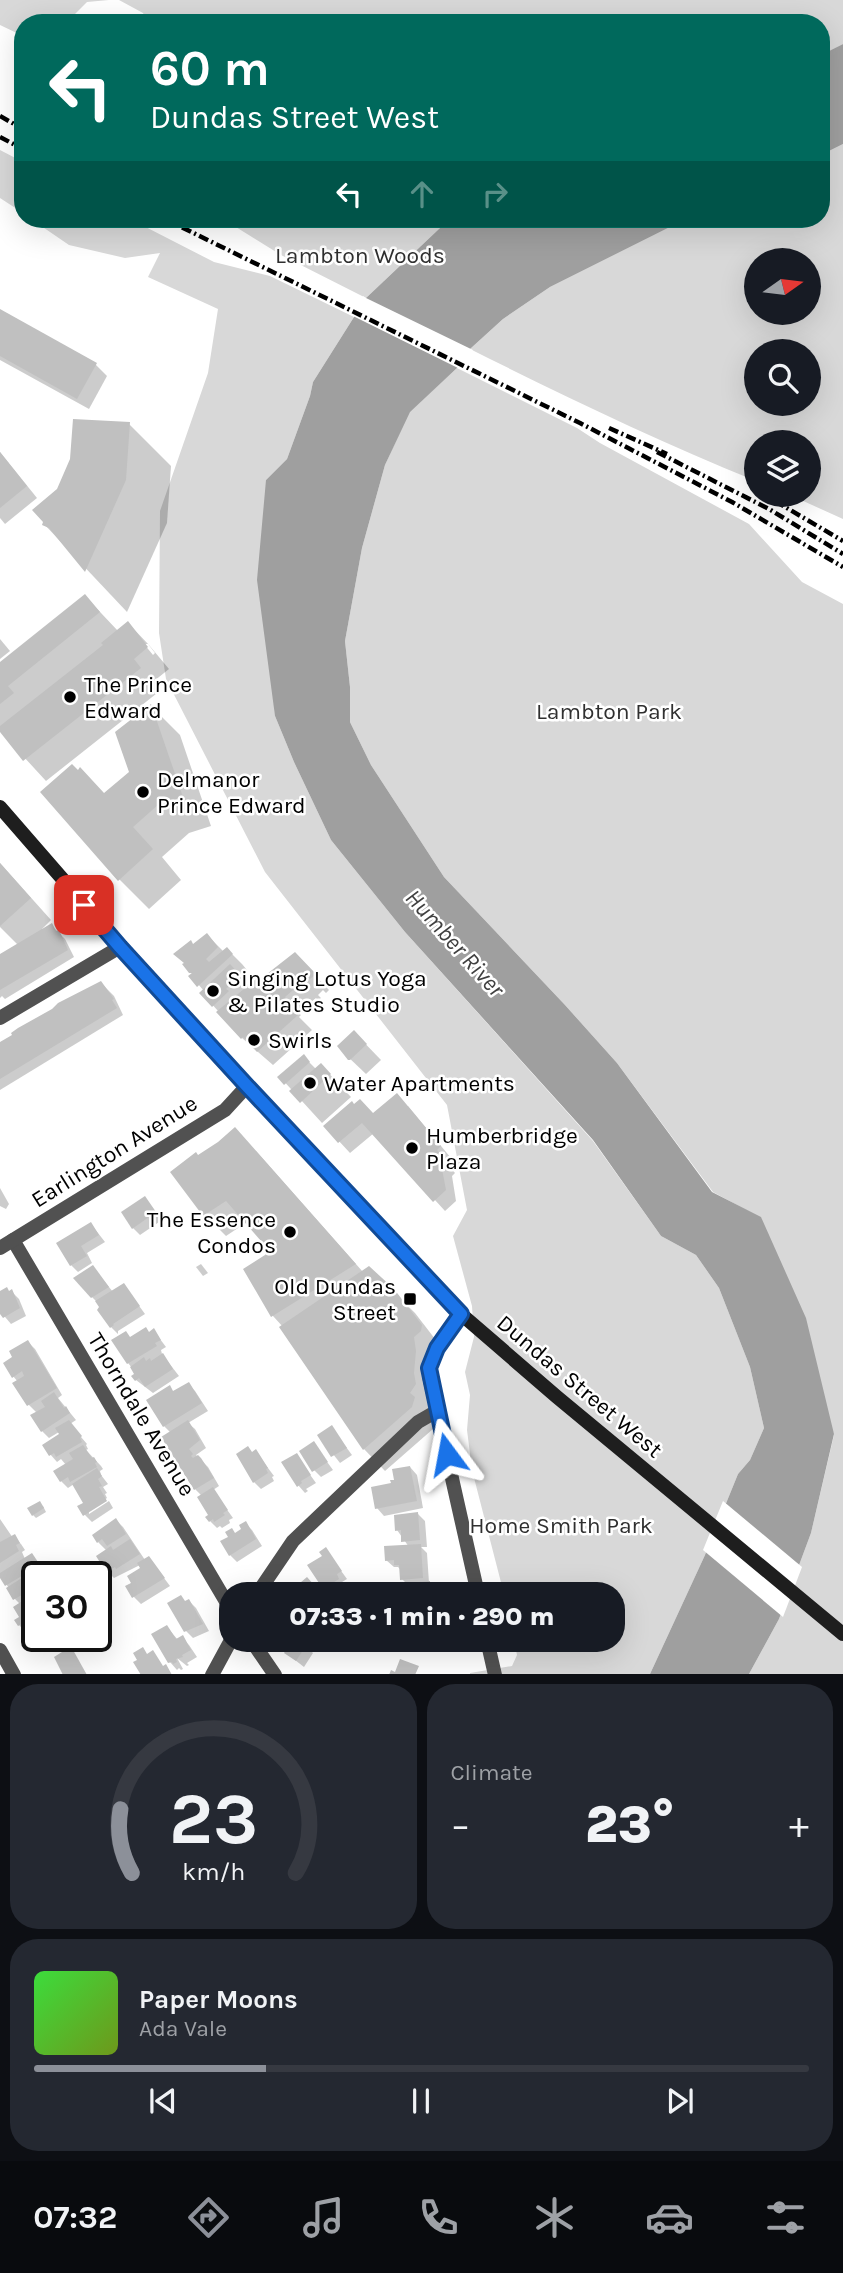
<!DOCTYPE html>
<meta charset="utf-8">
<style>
:root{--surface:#171b24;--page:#242831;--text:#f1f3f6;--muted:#9ea1a6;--line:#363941;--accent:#8c9099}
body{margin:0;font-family:Karla,sans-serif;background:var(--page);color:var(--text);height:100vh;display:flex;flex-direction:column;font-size:26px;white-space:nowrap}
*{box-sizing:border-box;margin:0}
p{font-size:23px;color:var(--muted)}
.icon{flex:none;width:38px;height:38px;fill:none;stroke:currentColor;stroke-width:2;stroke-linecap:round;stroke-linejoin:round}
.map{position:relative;height:1674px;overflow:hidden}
.panel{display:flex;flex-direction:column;gap:10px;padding:10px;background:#0d0f14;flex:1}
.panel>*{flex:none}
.banner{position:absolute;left:14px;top:14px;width:816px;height:214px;border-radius:28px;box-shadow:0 7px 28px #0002;background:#00695c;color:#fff;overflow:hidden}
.needle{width:46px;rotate:76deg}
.fabs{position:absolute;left:744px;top:248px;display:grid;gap:14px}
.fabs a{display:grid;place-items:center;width:77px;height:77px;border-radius:50%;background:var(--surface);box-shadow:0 7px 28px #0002;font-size:35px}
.speed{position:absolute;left:21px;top:1561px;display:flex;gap:14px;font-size:35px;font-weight:700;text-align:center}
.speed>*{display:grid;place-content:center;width:91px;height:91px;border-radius:50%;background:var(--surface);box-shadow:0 7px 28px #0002;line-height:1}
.speed .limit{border:4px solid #111;border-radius:10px;background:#fff;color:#111}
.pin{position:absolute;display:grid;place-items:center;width:60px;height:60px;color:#fff;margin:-30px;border-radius:14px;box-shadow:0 4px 10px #0006}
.me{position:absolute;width:77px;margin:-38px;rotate:347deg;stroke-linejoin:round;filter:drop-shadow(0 0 5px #0008)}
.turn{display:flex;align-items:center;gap:24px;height:147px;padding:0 21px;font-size:32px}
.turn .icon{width:91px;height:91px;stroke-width:2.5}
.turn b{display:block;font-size:49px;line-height:60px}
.lanes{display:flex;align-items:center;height:66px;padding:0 21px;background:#0003;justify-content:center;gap:35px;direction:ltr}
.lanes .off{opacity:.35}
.big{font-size:52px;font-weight:800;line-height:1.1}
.panel .widget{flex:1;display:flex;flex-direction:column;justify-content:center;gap:10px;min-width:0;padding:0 24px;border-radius:28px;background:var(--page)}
.panel .dial{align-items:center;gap:0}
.dial svg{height:182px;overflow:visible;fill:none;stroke:var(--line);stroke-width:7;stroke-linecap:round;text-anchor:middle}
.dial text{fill:var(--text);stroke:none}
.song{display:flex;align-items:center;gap:21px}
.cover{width:84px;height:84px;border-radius:10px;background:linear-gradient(135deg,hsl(120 70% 55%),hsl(80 70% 35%))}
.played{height:7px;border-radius:4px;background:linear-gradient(90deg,var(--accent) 30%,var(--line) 30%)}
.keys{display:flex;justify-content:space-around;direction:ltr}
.heat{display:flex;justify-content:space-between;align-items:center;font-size:38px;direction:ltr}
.panel .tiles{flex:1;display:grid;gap:10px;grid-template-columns:1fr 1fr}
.widget:last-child{grid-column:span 2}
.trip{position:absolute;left:219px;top:1582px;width:406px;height:70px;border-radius:28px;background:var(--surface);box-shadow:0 7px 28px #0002;font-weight:800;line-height:70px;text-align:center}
.tab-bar{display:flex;height:112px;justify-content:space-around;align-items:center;background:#090b0e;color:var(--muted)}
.tab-bar .icon{width:49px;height:49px}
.tab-bar .selected{color:var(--accent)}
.tab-bar b{font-size:32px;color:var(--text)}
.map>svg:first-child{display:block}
.green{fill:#d8d8d8;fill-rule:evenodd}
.water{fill:#9f9f9f}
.pier{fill:#fff}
.shadow{fill:#0003;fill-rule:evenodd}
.building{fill:#c0c0c0}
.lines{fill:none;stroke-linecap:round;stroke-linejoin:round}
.minor{stroke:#515151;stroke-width:14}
.secondary{stroke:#1e1e1e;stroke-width:14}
.rail{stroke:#000;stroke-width:4.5;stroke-dasharray:10 3.5 2 3.5;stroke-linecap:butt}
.route-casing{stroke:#114b97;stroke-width:18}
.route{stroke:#1a73e8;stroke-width:12}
.poi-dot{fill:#000;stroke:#fff;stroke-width:2.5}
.labels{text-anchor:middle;stroke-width:5;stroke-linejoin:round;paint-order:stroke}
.park-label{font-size:23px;fill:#2f2f2f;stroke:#fff}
.poi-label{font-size:23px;fill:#000;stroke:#fff;text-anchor:start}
.street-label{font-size:23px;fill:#000;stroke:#fff}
.water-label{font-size:24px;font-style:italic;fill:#404040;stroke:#fff}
</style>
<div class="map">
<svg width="843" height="1675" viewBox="0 0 843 1675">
<rect width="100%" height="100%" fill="#fff"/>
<g class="green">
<path d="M0 0H109L87 2 66 23H23V36L0 25Z"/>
<path d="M119 0H843V44L821 55V23H148L143 13Z"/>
<path d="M843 144V519L790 495H808V443H756V481C658 441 564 396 470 349L503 319 550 287 686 219H821V155ZM756 261H808V313H756ZM756 352H808V404H756Z"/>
<path d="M0 150 23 162V213L0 198Z"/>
<path d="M31 219H130L214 262 270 276 354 317 313 382 310 396 287 459 266 480 275 716 294 762 331 840 405 932 593 1141 661 1236 696 1255 719 1288 750 1367 764 1428 750 1460 738 1474 705 1555 650 1674H470V1673L512 1666 517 1655 514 1640H612V1594H504L472 1470 467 1430 470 1395 465 1372 474 1337 472 1306 453 1236 467 1210 447 1105 265 872 166 679 159 633 160 511 208 373 218 309 148 277 160 253 125 258 69 245Z"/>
<path d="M223 219H460L440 228 366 298 281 255Z"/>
<path d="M457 368 577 428 600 443 749 524 802 582 843 604V1674H749L779 1619 811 1533 834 1435 761 1218 713 1192 617 1063 565 1005 444 877 371 765 350 722V687L345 641 362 548 385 465 409 412Z"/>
</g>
<g class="water">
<path d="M843 44V144L821 155V55Z"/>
<path d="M460 219H686L550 287 503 319 470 349 457 368 410 412 385 465 362 548 345 641 350 687V722L371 765 444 877 565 1005 617 1063 712 1192 761 1217 806 1318 834 1434 811 1533 779 1619 749 1674H650L705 1555 738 1474 750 1460 764 1428 750 1367 719 1288 696 1255 661 1236 593 1140 405 932 331 840 294 762 275 716 257 580 266 480 287 459 310 396 313 382 366 298 440 228Z"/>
</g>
<g class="pier">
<path d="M363 296 366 298 473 350 460 369 351 315Z"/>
<path d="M723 1501 802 1567 783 1617 703 1550Z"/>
</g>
<g class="shadow">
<path d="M0 311 96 365 107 376 89 409 0 360Z"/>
<path d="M129 424 171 466 167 523 127 612 44 524Z"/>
<path d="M0 452 37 498 5 524 0 518Z"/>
<path d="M85 596 118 631 128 623 149 645 169 669 154 681 161 690 46 781 0 731V664ZM144 644H148L155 653 153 655Z"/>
<path d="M0 639 10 651 0 659Z"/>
<path d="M151 706 180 735 211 826 189 833 162 857 181 880 149 909 119 879 105 795 131 772Z"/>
<path d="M0 863 51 920 42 929 43 930 51 925 65 939 74 957 5 999 2 996 0 998V956L18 945 0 927Z"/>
<path d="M207 935 224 952 227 949 242 964 247 970 240 976 250 987 309 969 329 990 326 993 323 990 318 995 321 998 318 1001 316 998 298 1013 301 1015 299 1017 312 1030 273 1065 242 1038 202 993 204 991 191 976 193 975 184 965 194 946Z"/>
<path d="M101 983 114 996 123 1015 0 1090V1044Z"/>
<path d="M354 1032 381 1060 366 1074 346 1055Z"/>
<path d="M303 1056 316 1069 321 1065 351 1097 322 1123 280 1077Z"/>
<path d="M408 1106 451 1158 446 1162 455 1173 452 1176 456 1201 445 1211 374 1133 350 1153 325 1126Z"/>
<path d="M256 1151 363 1272 369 1268 415 1313 442 1348 435 1359 437 1374 436 1420 433 1429 385 1471 364 1449 282 1327H283L273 1316 245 1270 266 1257 270 1249 247 1222 226 1236 204 1214 199 1157Z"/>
<path d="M0 1188 9 1204 6 1209 0 1206Z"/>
<path d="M145 1198 162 1220 140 1235 133 1228Z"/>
<path d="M91 1224 105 1242 87 1253 92 1263 78 1272 71 1265Z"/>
<path d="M201 1264 208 1273 203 1276 196 1267Z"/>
<path d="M93 1267 113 1292 124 1285 145 1314 118 1331V1334L111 1327 99 1304 92 1297Z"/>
<path d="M12 1292 19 1299 26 1316 11 1324 0 1311V1293Z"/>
<path d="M154 1331 166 1347 161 1350 162 1354 179 1376 153 1393 136 1380 134 1376 137 1374 128 1363 131 1338Z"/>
<path d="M28 1342 35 1349 62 1395 58 1398 76 1420 70 1424 87 1444 86 1445 88 1449 86 1450 101 1466 103 1469 100 1471 101 1475 108 1484 103 1487 107 1493 105 1494 107 1498 89 1510V1514L109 1501 113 1508 92 1522 85 1515V1504L74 1484 68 1488 61 1481 66 1465 61 1459 57 1462 50 1454 61 1435 59 1432 49 1438 42 1431 37 1413 29 1405 18 1382 13 1376 15 1357Z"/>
<path d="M188 1384 195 1391 208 1411 188 1423 195 1429 206 1448 196 1455 208 1467 219 1486 213 1490 233 1518 229 1520 230 1523 222 1528 220 1526 217 1528 210 1521 211 1515 202 1496 195 1489 164 1437 171 1433 164 1426 174 1392Z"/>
<path d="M332 1428 352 1455 340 1463 319 1436Z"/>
<path d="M314 1444 333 1470 321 1477 314 1470Z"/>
<path d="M256 1452 274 1476 272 1477 274 1481 261 1489 254 1482 253 1453Z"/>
<path d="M296 1455 316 1483 306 1489 308 1491 305 1493 298 1485Z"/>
<path d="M410 1467 417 1475 423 1508 384 1516 377 1508 393 1484Z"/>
<path d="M43 1506 46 1512 36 1518 33 1515Z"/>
<path d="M418 1514 425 1521 427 1547H421L427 1553 429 1583 436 1590V1594H409V1586L402 1579 401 1570 398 1567H394L386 1560 409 1547 397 1530Z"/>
<path d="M0 1519 13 1538 14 1537 21 1544 25 1550 22 1552 25 1559 32 1555 48 1577H37L35 1636 29 1630 26 1632 19 1625 20 1604 15 1599 0 1573Z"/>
<path d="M116 1520 123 1527 145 1560 149 1558 170 1586 141 1604 134 1597V1583L142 1568 140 1565 114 1578 107 1571V1551L98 1542Z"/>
<path d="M245 1523 252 1530 262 1546 237 1562 230 1555 236 1534 244 1529Z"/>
<path d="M326 1550 347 1579 342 1582 345 1586 333 1594 324 1588Z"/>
<path d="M189 1601 196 1608 209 1631 193 1638 186 1631V1603Z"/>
<path d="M167 1627 178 1640 182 1638 189 1645 197 1657 187 1663 189 1665 187 1666 177 1658 183 1669 181 1670 179 1668 177 1670 170 1662Z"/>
<path d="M278 1640H316L318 1642 311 1651 313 1653 304 1667 286 1653 280 1645 282 1642Z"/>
<path d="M409 1640H443V1650H416Z"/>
</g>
<g class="building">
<path d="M0 309 97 363 77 399 0 356Z"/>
<path d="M73 419 130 422 126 480 85 572 49 528 42 525 43 522 32 510 57 489 70 459Z"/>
<path d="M0 452 27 486 0 508Z"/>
<path d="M85 594 100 612 8 686 14 693 0 704V662Z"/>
<path d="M128 621 148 647 134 659 141 668 23 761 0 732V726L103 645 101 643Z"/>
<path d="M151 704 183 797 159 804 133 827 153 849 118 881 40 792 72 764 78 770 80 767 104 793 129 772 115 732Z"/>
<path d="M0 863 31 898 0 926Z"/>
<path d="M52 923 56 931 59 930 68 950 0 990V954Z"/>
<path d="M207 933 218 947 206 959 209 962 227 947 233 954 197 987 188 976 192 973H189L182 964 184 963 173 954 191 940 193 944Z"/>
<path d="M295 952 316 974 310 979 308 977 305 979 308 982 303 987 300 984 285 997 287 1000 286 1001 298 1015 257 1052 243 1037 241 1039 216 1012 256 979 258 981Z"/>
<path d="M230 964 240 975 226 989 229 991 212 1007 199 993Z"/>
<path d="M101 981 114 999 112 1000 117 1008 0 1079V1042L12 1035 11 1033 18 1028 52 1009 58 1003Z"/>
<path d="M354 1030 367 1044 350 1060H348L337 1046Z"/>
<path d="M304 1054 310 1062 284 1085 277 1077Z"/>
<path d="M321 1063 331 1074 300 1103 289 1091Z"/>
<path d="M397 1093 441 1146 437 1150 446 1161 441 1164 446 1190 433 1202 362 1123 338 1143 323 1126 352 1101 354 1104 360 1099 373 1113Z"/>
<path d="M235 1127 356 1264 271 1317 243 1269 265 1255 268 1249 226 1201 203 1216 170 1172 196 1152 198 1155 218 1142Z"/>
<path d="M145 1196 156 1212 132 1229 121 1212Z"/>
<path d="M91 1222 99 1235 81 1246 87 1256 70 1266 56 1243Z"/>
<path d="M93 1265 109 1287 91 1298 73 1278Z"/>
<path d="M369 1266 394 1289 422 1325 421 1331 414 1337 416 1351 414 1373 416 1384 410 1393 415 1397 412 1407 363 1450 279 1327Z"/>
<path d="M124 1283 140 1306 113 1324 114 1325 110 1328 97 1310 99 1307 95 1301Z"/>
<path d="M7 1287 9 1291 12 1289 20 1308 3 1318 0 1314V1291Z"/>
<path d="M146 1327 149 1332 154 1328 161 1340 155 1343 157 1346 127 1364 111 1340 126 1331 130 1337Z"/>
<path d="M28 1340 57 1388 27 1406 12 1383 24 1376 22 1371 12 1378 3 1363 12 1357 9 1351Z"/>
<path d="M163 1353 173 1369 145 1387 139 1378 135 1381 131 1376 134 1374 130 1367 144 1357 146 1361 150 1358 151 1361Z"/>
<path d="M189 1382 202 1403 163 1427 146 1400 170 1385 173 1391Z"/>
<path d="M54 1392 64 1408 66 1406 70 1413 41 1432 30 1415 45 1407 41 1401Z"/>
<path d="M69 1420 82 1436 80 1438 82 1442 56 1457 54 1453 49 1456 42 1445 59 1434 55 1428Z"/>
<path d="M188 1420 200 1440 189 1449 193 1454 191 1456 193 1458 198 1455 201 1458 214 1478 194 1490 161 1437Z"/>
<path d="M332 1425 347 1448 331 1457 317 1435Z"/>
<path d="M314 1441 328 1462 312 1472 299 1451Z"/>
<path d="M83 1445 92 1458 94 1457 97 1462 95 1463 97 1467 70 1482 68 1477 60 1482 53 1471 73 1459 69 1453Z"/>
<path d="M248 1446 252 1452 256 1449 268 1468 266 1469 268 1473 253 1483 236 1454Z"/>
<path d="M297 1453 311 1475 301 1481 302 1483 297 1487 281 1462Z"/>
<path d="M410 1466 417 1501 375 1509 371 1487 391 1483 390 1480H394L392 1469Z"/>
<path d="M97 1468 102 1476 98 1479 102 1486 99 1487 107 1501 83 1516 77 1506 83 1503 72 1484Z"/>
<path d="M213 1487 228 1510 223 1513 225 1515 214 1522 213 1519 209 1522 205 1517 208 1515 197 1497Z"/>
<path d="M40 1501 44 1508 32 1516 27 1508Z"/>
<path d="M418 1512 420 1540 401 1542V1530L395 1531 394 1515Z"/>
<path d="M116 1518 126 1534 107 1546 102 1539 97 1543 92 1535Z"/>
<path d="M246 1521 256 1539 229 1556 220 1541 228 1537 225 1532 232 1528 235 1533 241 1529 239 1525Z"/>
<path d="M15 1534 20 1543 16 1545 19 1551 0 1563V1542Z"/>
<path d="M130 1539 140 1554 116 1569 115 1567 106 1572 96 1556 111 1546 113 1550Z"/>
<path d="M421 1544 423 1578 400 1580 399 1565H394V1560L385 1561 384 1546Z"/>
<path d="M326 1547 342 1571 337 1574 339 1579 323 1589 307 1565 322 1556 319 1552Z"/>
<path d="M32 1553 40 1565 5 1586 0 1578V1573Z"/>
<path d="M149 1556 165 1578 132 1598 125 1586 131 1583 127 1576 140 1568 137 1563Z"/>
<path d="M41 1566 47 1577H37V1586L13 1600 6 1588Z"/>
<path d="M307 1577 322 1594H287Z"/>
<path d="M430 1581V1594H407V1583Z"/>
<path d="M33 1594H37V1624L27 1630 23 1623 18 1626 14 1620 19 1617 13 1607Z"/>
<path d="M181 1595 185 1601 189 1599 203 1624 184 1632 167 1603Z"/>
<path d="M167 1625 176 1639 183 1635 191 1650 182 1655 183 1657 176 1659 177 1662 173 1664 172 1662 168 1663 151 1634Z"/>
<path d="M281 1640H307L305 1643 307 1644 296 1661 284 1653 286 1650 278 1645Z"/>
<path d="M70 1647 73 1650 87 1675H63L54 1657Z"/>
<path d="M143 1647 147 1654 153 1650 163 1666 166 1664 172 1675H141L133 1662 137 1660 133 1653Z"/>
<path d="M400 1659 419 1666 415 1675H389L391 1670 395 1672Z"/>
</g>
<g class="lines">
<g class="minor">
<path d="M0 1018 120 947"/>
<path d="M13 1240 231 1610"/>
<path d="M0 1248 225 1110 247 1086"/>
<path d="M461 1314C448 1332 428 1353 429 1376L478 1594"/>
<path d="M257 1594 293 1541 418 1422 437 1411"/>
<path d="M251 1640 275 1675"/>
<path d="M487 1640 495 1675"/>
<path d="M0 1650 14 1675"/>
<path d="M212 1675 231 1640"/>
</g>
<path class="secondary" d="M0 807 159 990 461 1314 557 1397 843 1634"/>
<g class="rail">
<path d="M0 116 23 129"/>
<path d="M0 137 23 149"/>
<path d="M165 219 580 423 732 502 843 567"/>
<path d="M609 428 667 454"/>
<path d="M657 452 769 509 843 554"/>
<path d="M775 501 843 541"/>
</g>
</g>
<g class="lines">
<g class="route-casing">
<path id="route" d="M84 905 120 947 247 1086 461 1314 437 1348 429 1368 447 1454"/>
</g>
<use href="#route" class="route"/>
</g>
<g class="poi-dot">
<circle cx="70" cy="697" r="7"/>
<circle cx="143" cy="792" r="7"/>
<circle cx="213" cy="991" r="7"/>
<circle cx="254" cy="1040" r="7"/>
<circle cx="310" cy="1083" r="7"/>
<circle cx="412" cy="1148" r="7"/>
<circle cx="290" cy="1232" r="7"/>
<rect x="403" y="1292" width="14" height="14" rx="3.5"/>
</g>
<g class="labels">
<g class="park-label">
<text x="360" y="263">Lambton Woods</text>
<text x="609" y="719">Lambton Park</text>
<text x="561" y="1533">Home Smith Park</text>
</g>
<g class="poi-label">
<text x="84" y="692">The Prince<tspan x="84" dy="26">Edward</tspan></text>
<text x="157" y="787">Delmanor<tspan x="157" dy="26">Prince Edward</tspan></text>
<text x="227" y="986">Singing Lotus Yoga<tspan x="227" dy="26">&amp; Pilates Studio</tspan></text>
<text x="268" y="1048">Swirls</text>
<text x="324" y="1091">Water Apartments</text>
<text x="426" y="1143">Humberbridge<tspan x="426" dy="26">Plaza</tspan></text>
<text x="276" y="1227" text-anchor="end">The Essence<tspan x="276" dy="26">Condos</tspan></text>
<text x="396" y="1294" text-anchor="end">Old Dundas<tspan x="396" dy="26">Street</tspan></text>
</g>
<g class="street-label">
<text transform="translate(114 1151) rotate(-32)" y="8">Earlington Avenue</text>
<text transform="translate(580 1386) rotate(40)" y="8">Dundas Street West</text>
<text transform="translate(142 1414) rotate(59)" y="8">Thorndale Avenue</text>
</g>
<g class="water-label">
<text transform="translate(455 943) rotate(48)" y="8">Humber River</text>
</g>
</g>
</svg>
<div class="fabs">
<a><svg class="needle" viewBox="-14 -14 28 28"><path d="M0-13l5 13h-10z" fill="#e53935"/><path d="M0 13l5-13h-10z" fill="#9ea1a6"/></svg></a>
<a><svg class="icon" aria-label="search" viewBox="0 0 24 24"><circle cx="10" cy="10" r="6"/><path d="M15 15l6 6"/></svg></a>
<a><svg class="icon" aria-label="layers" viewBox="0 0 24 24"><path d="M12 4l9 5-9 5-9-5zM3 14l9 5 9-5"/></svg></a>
</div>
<div class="speed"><div class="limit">30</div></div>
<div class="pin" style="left:84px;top:905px;background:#d93025"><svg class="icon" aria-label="arrive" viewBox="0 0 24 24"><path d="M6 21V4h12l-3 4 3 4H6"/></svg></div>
<svg class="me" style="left:447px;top:1454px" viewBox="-20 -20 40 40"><path d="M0-17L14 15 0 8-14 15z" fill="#1a73e8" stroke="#fff" stroke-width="4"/></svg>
<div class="trip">07:33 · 1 min · 290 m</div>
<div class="banner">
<div class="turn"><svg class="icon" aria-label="left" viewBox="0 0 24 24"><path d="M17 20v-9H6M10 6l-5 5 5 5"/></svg><div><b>60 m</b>Dundas Street West</div></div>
<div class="lanes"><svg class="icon" aria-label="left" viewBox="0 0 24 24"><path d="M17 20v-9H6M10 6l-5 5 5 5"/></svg><svg class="icon off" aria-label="ahead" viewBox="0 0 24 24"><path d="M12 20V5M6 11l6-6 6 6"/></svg><svg class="icon off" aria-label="right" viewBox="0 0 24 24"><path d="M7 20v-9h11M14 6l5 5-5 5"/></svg></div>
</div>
</div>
<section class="panel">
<div class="tiles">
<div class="widget dial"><svg viewBox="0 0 100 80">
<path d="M14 69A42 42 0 1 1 86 69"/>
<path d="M14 69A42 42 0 0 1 9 41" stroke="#8c9099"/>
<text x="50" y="56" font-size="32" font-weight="700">23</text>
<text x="50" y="72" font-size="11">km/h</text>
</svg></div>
<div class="widget"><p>Climate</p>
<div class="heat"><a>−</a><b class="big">23°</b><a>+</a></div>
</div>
<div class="widget">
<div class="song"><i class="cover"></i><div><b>Paper Moons</b><p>Ada Vale</p></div></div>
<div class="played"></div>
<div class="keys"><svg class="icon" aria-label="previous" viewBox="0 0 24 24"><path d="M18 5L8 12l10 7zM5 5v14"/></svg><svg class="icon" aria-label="pause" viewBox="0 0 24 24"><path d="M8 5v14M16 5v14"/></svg><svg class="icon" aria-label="next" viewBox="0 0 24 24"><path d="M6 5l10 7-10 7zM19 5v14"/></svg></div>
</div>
</div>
</section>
<nav class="tab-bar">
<b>07:32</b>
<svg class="icon selected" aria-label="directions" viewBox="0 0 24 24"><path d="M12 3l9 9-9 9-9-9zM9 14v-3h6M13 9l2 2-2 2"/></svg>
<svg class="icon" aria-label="music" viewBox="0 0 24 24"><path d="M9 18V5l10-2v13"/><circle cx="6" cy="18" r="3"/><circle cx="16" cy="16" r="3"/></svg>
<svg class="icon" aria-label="phone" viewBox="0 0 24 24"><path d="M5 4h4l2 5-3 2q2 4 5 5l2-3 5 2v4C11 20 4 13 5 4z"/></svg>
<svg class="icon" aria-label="climate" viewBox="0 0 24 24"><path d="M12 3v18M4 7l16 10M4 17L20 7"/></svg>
<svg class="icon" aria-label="car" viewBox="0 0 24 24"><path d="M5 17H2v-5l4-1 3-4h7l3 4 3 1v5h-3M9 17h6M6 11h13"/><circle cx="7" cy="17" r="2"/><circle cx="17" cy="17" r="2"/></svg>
<svg class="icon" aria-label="filters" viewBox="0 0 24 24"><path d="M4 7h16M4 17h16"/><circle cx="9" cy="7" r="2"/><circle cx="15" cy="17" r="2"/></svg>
</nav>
